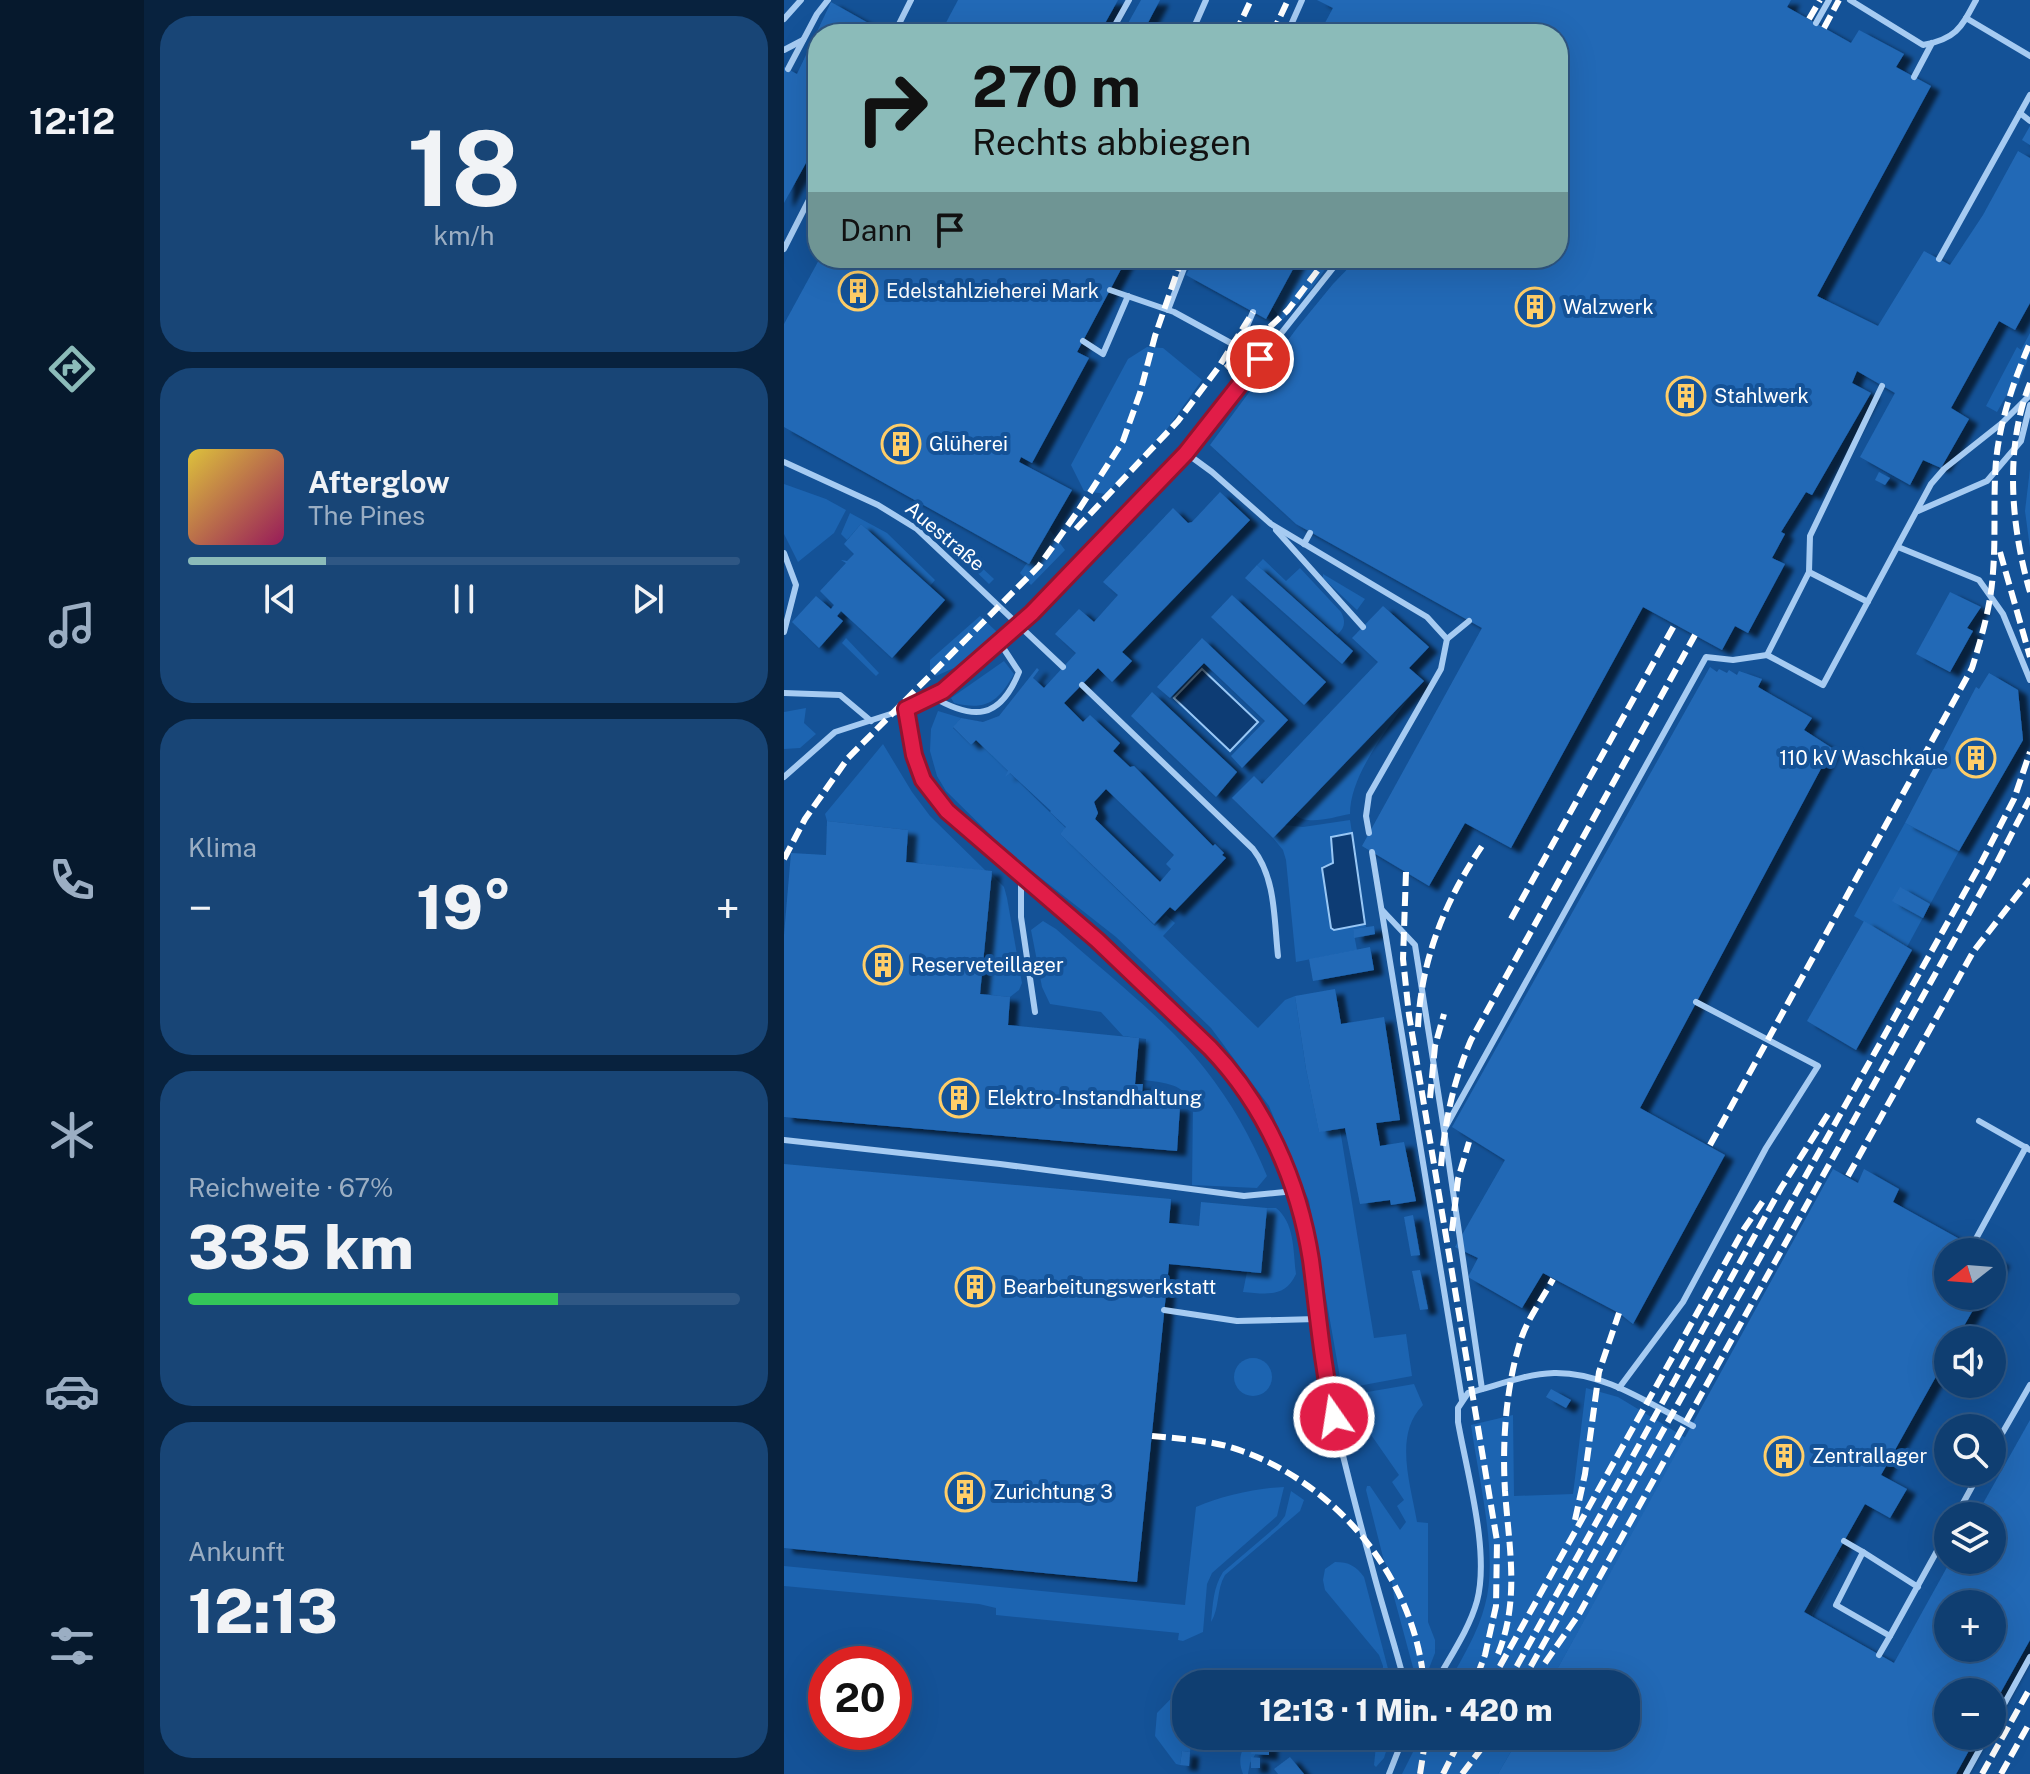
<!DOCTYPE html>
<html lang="de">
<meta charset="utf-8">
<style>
:root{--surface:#0f3e71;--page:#184576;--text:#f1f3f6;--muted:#9baec3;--line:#2f5784;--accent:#8bbbb9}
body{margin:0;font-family:"Public Sans",sans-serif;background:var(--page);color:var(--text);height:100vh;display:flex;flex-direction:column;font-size:30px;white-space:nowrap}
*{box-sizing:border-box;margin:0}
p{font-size:26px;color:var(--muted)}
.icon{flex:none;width:44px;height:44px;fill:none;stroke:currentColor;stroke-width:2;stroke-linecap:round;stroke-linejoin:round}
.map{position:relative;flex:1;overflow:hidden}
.side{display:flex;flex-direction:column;gap:16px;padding:16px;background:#08223e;width:640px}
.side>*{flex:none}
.hud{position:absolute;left:24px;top:24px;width:760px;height:244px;border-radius:32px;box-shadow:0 8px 32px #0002,0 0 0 2px var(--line);background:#8bbbb9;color:#111;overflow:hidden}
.needle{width:52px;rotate:253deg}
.fabs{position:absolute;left:1150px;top:1238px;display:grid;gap:16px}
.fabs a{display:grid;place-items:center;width:72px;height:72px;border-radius:50%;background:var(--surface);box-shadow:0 8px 32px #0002,0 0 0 2px var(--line);font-size:40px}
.speed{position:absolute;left:24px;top:1646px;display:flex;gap:16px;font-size:40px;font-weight:700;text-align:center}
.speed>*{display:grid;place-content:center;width:104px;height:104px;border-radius:50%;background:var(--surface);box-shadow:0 8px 32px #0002,0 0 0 2px var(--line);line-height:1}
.speed .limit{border:12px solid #d22;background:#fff;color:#111}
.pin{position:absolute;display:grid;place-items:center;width:68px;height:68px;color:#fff;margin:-34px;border:4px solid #fff;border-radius:50%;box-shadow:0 2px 8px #0007}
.me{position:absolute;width:88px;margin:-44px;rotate:347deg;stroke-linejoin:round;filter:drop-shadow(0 0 6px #0008)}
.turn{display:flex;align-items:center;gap:28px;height:168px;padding:0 32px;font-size:36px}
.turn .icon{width:104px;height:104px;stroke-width:2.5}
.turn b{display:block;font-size:56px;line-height:68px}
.then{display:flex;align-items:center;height:76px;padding:0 32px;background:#0003;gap:16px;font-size:30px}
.big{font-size:60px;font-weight:800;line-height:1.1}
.side .card{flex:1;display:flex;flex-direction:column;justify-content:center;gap:12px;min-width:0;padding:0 28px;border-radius:32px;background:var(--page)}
.side .dial{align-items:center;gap:0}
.dial b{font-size:104px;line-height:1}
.song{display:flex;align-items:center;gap:24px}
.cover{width:96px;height:96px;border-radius:12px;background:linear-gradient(135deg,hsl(50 70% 55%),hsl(330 70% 35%))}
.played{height:8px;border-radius:4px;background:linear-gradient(90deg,var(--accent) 25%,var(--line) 25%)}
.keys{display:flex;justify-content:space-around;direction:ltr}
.heat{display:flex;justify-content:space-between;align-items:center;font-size:44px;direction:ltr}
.charge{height:12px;border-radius:6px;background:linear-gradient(90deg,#34c759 67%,var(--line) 0)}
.trip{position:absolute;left:388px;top:1670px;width:468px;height:80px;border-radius:32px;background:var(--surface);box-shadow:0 8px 32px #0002,0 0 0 2px var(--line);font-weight:800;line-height:80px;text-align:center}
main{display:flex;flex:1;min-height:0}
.tab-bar{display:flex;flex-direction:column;width:144px;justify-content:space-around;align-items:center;background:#06192d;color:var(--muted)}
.tab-bar .icon{width:56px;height:56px}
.tab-bar .on{color:var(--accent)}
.tab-bar b{font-size:36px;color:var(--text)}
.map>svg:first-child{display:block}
.green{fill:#1c64b1}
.water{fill:#0d3c74;stroke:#98c7f5;stroke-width:2}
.building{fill:#2269b6;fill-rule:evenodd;filter:url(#shadow)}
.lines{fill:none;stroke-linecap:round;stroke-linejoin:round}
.lane{stroke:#a6cbf2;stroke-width:6}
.rail{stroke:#fff;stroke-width:6;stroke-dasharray:14 6;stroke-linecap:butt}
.lane-bridge{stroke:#a6cbf2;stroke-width:6}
.route-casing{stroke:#92132f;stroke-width:20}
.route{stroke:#e11d48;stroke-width:14}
.labels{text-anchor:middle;stroke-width:8;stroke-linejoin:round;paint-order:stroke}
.poi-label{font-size:20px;fill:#fff;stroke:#145297;text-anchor:start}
.street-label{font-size:20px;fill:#fff;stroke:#145297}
</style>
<main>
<nav class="tab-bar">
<b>12:12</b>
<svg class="icon on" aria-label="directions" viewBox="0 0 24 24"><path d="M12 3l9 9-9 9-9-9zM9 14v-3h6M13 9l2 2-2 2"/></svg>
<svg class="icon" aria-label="music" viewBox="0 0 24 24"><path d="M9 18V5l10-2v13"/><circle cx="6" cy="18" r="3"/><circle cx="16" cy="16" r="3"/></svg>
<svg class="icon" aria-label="phone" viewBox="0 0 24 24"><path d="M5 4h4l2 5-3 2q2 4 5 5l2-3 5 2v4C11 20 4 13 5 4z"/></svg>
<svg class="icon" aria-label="climate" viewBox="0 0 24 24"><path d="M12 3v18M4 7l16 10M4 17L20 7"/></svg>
<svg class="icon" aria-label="car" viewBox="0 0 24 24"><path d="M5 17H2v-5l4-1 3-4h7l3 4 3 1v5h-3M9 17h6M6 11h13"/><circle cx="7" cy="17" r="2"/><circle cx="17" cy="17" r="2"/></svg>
<svg class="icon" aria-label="filters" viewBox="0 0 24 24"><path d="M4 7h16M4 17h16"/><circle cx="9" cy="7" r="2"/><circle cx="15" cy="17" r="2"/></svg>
</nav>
<section class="side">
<div class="card dial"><b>18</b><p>km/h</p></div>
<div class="card">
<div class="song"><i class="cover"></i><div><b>Afterglow</b><p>The Pines</p></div></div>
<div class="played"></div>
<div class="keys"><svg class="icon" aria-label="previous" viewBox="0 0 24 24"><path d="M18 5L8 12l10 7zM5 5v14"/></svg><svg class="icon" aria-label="pause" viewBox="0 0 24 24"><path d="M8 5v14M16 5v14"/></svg><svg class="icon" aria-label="next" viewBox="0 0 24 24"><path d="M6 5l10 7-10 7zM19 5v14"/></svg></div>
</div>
<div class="card"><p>Klima</p>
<div class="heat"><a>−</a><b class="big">19°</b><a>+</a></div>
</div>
<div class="card"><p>Reichweite · 67%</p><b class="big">335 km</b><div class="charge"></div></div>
<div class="card"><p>Ankunft</p><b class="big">12:13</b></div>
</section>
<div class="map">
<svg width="1246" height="1774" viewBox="0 0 1246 1774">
<defs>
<filter id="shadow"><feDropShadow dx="9" dy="5" stdDeviation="2" flood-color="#0009"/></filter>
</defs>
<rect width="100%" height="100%" fill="#145297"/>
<g class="green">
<path d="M515 258H549L528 288 498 320 488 307Z"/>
<path d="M1246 333V354L1229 397 1222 396 1213 412 1202 406 1233 347 1237 350Z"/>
<path d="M363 347 379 348 418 380 383 429 322 494 300 491 287 465 344 359Z"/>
<path d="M1246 469V548L1241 511Z"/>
<path d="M0 484 42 499 62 510 50 533 14 562 0 534Z"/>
<path d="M66 513 103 533 151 580 146 586 77 524 63 540 57 534Z"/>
<path d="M135 517 155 528 210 579 205 584Z"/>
<path d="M265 529 281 550 247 585 236 573 243 563H246Z"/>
<path d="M479 559 502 581 516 568 557 612C562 621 561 628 553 635L473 565Z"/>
<path d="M539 574 581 599 573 610 539 578Z"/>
<path d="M196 616 213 632 170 668 152 676 146 670V660Z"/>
<path d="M62 638 95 673 92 676 58 643Z"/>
<path d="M220 661 230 674C214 702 202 711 170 703L167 698Z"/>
<path d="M628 693C606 727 566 773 566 814 549 817 525 826 511 815Z"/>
<path d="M22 708 20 723 32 734 16 748 0 749V712Z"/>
<path d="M154 711 177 718 169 728 187 745 192 740 282 828 276 834 371 926 382 915 391 923 379 936 474 1028 501 1000 511 996 522 1069 535 1131 556 1129 590 1338 622 1334 628 1376 558 1389 525 1201 485 1106 427 1028 332 937 225 853 162 791 153 776 146 751 147 729Z"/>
<path d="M99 744 128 792 146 816 202 871 122 862 124 830 43 821 41 814Z"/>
<path d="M566 820 568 833 547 837 550 864 538 866 550 930 581 924 582 927 569 929 573 950 512 962 502 860 499 850 489 838 501 825 519 827Z"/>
<path d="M1121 823 1175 851 1123 947 1070 916Z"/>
<path d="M207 874 220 887 223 898 238 983 235 990 226 997 196 994Z"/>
<path d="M259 921 272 929C320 972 382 1019 421 1069 447 1102 467 1137 483 1176L473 1188 408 1185 409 1106C401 1083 380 1083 360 1080L362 1039 339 1036 317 1012 266 1004 258 987 247 930Z"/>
<path d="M483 1208H492C511 1223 509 1251 512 1274 501 1298 482 1294 459 1292L463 1272H477Z"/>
<circle cx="469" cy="1377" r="19"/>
<path d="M630 1384 639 1405C609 1435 627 1485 633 1522L644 1523V1622L651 1640V1653L644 1671 636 1677 631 1675 610 1597 607 1573 600 1561 582 1490 583 1486H586L616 1530 622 1522 613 1506 620 1500 608 1482 615 1475 560 1396Z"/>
<path d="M802 1388 834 1397 902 1438 765 1684H664C678 1658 694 1633 701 1605 715 1556 694 1477 687 1425L729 1415 730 1496 789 1494Z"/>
<path d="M500 1487 493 1516 428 1573 423 1584 419 1632 399 1641 394 1640 395 1633 212 1615V1608L195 1604 0 1586V1566L401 1605 412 1507C438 1496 472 1488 500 1487Z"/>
<path d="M507 1491 520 1500 516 1511 441 1575C432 1590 436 1608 427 1622 429 1604 429 1588 439 1572L494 1525 501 1516Z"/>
<path d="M1052 1555 1058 1561 1028 1617 1020 1612Z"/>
<path d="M551 1562C565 1562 572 1566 580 1577L608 1684H598L599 1666 595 1655 541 1590 539 1580 541 1569Z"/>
<path d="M415 1673 414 1684H402V1736H408L406 1752 398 1751 396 1765 392 1764 371 1736 373 1713 411 1674Z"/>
<path d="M470 1736H494L497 1740 490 1744 477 1745 466 1763 464 1774H459C453 1758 457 1747 470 1736Z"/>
<path d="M593 1736H607L600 1758 592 1767 590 1765Z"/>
<path d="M637 1736H736L714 1774H618Z"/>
</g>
<g class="water">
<path d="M418 669 474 722 446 751 390 698Z"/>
<path d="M568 833 581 924 550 930 547 928 538 868 549 863 547 837Z"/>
</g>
<g class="building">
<path d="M174 0H334L315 34H156Z"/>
<path d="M357 0H376L358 34H338Z"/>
<path d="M533 0H1007L1003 7 1067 43 1075 30 1120 54 1112 67 1147 86 1033 296 1094 326 1140 251 1166 265 1199 215 1234 151 1246 158V303L1231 330 1215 321 1167 408 1185 419 1157 468 1139 460 1126 485 1076 457 1111 393 1073 371 1068 383 1087 393 1028 495 1022 492 997 532 1001 534 988 558 1001 564 964 633 951 626 938 650 859 607 727 848 681 823 645 886 578 846 698 628 512 524 426 445 513 328 549 284 574 258H774V34H535L549 8Z"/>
<path d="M47 2 95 29 92 34H34V141L0 203V67L13 74Z"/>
<path d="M1246 126V145L1238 140Z"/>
<path d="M36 258H343L293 352 305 358 248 463 237 457 235 462 288 490 245 564 0 427V324Z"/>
<path d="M411 258H515L482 319 402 275Z"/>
<path d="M1095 472 1106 478 1101 485 1091 480Z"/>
<path d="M436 492 466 520 338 652 348 661 328 682 314 668 280 703 299 722 306 715 336 743 329 751 346 767 350 766 429 846 431 844 440 853 438 855 442 858 391 911 386 907 370 924 276 834 282 827 266 812 267 811 226 773 221 777 224 771 192 740 187 745 169 727 177 718 199 722 215 716 253 668 255 670 249 678 260 688 292 653 271 634 295 609 310 622 334 595 319 582 389 508 404 523 408 522ZM322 789 390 855 382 864 387 869 376 882 311 819 314 813 310 802Z"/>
<path d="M77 524 161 600 108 658 57 611 53 616 59 621 35 648 8 622 32 596 47 609 50 605 36 591 62 563 57 560 63 561 70 554 60 544Z"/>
<path d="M473 565 569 651 558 664 461 578Z"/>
<path d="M1166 592 1197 607 1183 628 1189 631 1166 672 1132 654Z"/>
<path d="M448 595 542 682 520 705 427 617Z"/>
<path d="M599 606 645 647 625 668 640 681 489 838 448 798 470 776 478 784 594 662 568 638Z"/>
<path d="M418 638 504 720 458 768 447 756 481 721 420 663 386 698 373 687Z"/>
<path d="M926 667 933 672 935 669 943 673 945 670 953 675 955 671 978 679 974 687 1028 718 1020 730 1048 748 856 1108 941 1155 849 1324 835 1313 759 1273 738 1308 684 1277 694 1258 671 1247 721 1160 668 1127Z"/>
<path d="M1205 673 1234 690 1239 740 1175 851 1121 823 1192 687 1195 689Z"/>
<path d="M368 692 453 772 432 797 347 716Z"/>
<path d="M43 821 124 830 122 862 208 871 196 994 226 997 224 1025 355 1038 351 1084H359L357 1103 396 1107 393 1151 0 1117V935L7 853 42 855Z"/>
<path d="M1116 887 1146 904 1139 918 1108 901Z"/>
<path d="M1080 921 1128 950 1072 1050 1023 1021Z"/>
<path d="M590 926 591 934 570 938 569 929Z"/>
<path d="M586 947 590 970 529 981 525 959Z"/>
<path d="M551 989 557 1024 600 1017 616 1120 592 1123 596 1146 620 1142 632 1201 607 1205 606 1200 576 1204 561 1128 535 1132 522 1069 511 996Z"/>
<path d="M0 1164 387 1199 385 1223 415 1226 417 1202 483 1208 477 1273 385 1264 353 1582 0 1548Z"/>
<path d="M1049 1169 1074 1183 1080 1169 1115 1189 1109 1202 1199 1252H1164V1296H1197L1172 1340H1164V1355L1097 1475 1123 1489 1106 1518 1081 1504 1020 1612 1110 1663 1167 1560H1208V1516H1192L1246 1420V1640L1208 1708V1692H1164V1736H1193L1172 1774H714L736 1736H842V1684H765ZM1164 1604H1208V1648H1164Z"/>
<path d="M629 1215 636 1255 627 1256 620 1217Z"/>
<path d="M1208 1257 1217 1261 1208 1277Z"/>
<path d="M636 1270 644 1309 636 1310 628 1271Z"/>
<path d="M767 1389 787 1400 782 1408 762 1397Z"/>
<path d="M478 1744H485V1755L467 1754 468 1746Z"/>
<path d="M398 1751 406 1752 405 1766 396 1765Z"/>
<path d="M467 1757 476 1758V1768H467Z"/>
<path d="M506 1757 520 1774H494L490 1769Z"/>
</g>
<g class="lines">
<g class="lane">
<path d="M1066 0 1139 45C1172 39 1177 28 1192 0"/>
<path d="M1182 18 1246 56"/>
<path d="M0 19 17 0"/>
<path d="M1032 23 1045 0"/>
<path d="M110 34 127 0"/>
<path d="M326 34 345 0"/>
<path d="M407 34 422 0"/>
<path d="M503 34 518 0"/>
<path d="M0 50 19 40"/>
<path d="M4 69 33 14 44 0"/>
<path d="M1130 77 1148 43"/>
<path d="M1236 113 1246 121"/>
<path d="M0 249 34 182"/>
<path d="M1155 259 1246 95"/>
<path d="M326 290 390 312 476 359"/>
<path d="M384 310 404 258"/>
<path d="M299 341 319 354 344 296"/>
<path d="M454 347 469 312"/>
<path d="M402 453 428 472 487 524 643 617 663 639 657 669 585 795 582 816 585 833"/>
<path d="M0 462 94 505 133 529 279 667"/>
<path d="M1134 511 1203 481 1237 441 1246 405"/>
<path d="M492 530 579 627"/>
<path d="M520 544 526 533"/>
<path d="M1114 547 1195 580 1219 614 1246 680"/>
<path d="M0 553 12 585 0 632"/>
<path d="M1025 572 1026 536 1098 386"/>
<path d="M1084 602 1025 572 983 655 1039 685 1147 484 1160 469 1218 423 1246 395"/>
<path d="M248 613 402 453 557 258"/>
<path d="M663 639 685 621"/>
<path d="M220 640 159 691 122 709 130 755 139 780 163 811 313 940 426 1048C481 1105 514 1181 526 1258 533 1298 532 1340 541 1379 555 1442 571 1505 588 1567 598 1606 611 1645 621 1684"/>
<path d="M298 685 469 849C492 878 490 920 494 956"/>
<path d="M0 693 56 695 87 721"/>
<path d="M149 697C190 721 216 719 235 672L216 643"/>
<path d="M0 777 51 732 122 709"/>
<path d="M588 852 678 1400"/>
<path d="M237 874V917L251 1012"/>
<path d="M598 910 631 945 660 1130"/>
<path d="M1195 1121 1246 1150"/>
<path d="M0 1140 216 1164 460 1196 511 1191"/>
<path d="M1188 1246 1242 1147"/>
<path d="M380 1310 453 1321 533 1319"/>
<path d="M835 1388 899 1302 982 1148 1034 1066 912 1002"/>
<path d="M698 1389 660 1130 922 657 949 660 983 655"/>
<path d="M1208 1451 1246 1385"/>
<path d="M1172 1516 1196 1472"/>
<path d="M1060 1541 1079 1552"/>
<path d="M1134 1587 1079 1552 1052 1605 1106 1636 1164 1531"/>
<path d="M1095 1655 1106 1636"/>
<path d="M651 1684C665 1658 685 1630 693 1601 706 1552 683 1473 674 1422V1408L684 1393C712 1386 741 1374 770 1373 821 1372 865 1404 909 1426"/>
<path d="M1208 1726 1246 1657"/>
<path d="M605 1774 620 1736"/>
<path d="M1182 1774 1203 1736"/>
</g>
<g class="rail">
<path d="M1025 19 1036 0"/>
<path d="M1040 28 1055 0"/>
<path d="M451 34 467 0"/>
<path d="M488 34 504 0"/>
<path d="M442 368 504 310 543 258"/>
<path d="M1246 383C1220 448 1227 527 1246 592"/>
<path d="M292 529 394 421 434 368 469 312"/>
<path d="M1216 552 1246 657"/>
<path d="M0 859 21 819 64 758 255 566 294 511 339 441 356 393 371 336 398 258"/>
<path d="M622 872 619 959 625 1015 713 1541 712 1606 701 1655 690 1684"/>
<path d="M727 919 891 624"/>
<path d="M634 1027C637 959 661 901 698 846"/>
<path d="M646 1098 651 1046 660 1014"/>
<path d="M926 1145 1188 668C1198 636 1207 605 1209 572 1212 535 1209 498 1212 461 1216 420 1230 380 1246 343"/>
<path d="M657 1166C661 1121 669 1082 687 1040L911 635"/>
<path d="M1064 1176 1189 952 1246 879"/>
<path d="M668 1231 674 1179 685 1142"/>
<path d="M368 1436C397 1439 430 1440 458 1451 555 1486 631 1579 640 1684"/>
<path d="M791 1520 801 1474 815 1372 835 1313"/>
<path d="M714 1654C736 1600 725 1548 721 1491 718 1441 722 1386 737 1339 744 1318 759 1298 769 1279"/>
<path d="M761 1663 795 1614 1208 872 1246 798"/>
<path d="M706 1684 960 1229 979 1201"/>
<path d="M723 1684 997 1188 1046 1111"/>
<path d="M737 1684 1197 863 1230 799 1246 752"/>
<path d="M636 1774 642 1736"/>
<path d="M659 1774 678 1736"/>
<path d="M678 1774 707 1736"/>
<path d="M1198 1774 1246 1688"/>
<path d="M1217 1774 1246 1722"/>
</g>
<path class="lane-bridge" d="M220 640 248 613"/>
</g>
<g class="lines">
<g class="route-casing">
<path id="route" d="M476 359 402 453 248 613 159 691 122 709 130 755 139 780 163 811 313 940 426 1048C481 1105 515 1182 527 1260 534 1313 538 1365 550 1417"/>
</g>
<use href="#route" class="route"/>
</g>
<defs>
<g id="building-ring" transform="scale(2)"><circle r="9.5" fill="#145297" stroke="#ffce68" stroke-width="1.5"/><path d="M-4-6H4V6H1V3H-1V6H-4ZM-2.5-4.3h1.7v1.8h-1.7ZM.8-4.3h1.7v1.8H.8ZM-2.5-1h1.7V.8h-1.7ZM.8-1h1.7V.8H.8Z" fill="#ffce68"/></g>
</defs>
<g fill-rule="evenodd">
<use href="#building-ring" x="74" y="291"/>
<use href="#building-ring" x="751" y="307"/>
<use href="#building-ring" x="902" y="396"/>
<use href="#building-ring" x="117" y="444"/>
<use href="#building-ring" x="1192" y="758"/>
<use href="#building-ring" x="99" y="965"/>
<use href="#building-ring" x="175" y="1098"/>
<use href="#building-ring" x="191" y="1287"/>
<use href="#building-ring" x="1000" y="1456"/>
<use href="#building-ring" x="181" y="1492"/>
</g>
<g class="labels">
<g class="poi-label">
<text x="102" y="298">Edelstahlzieherei Mark</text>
<text x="779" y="314">Walzwerk</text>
<text x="930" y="403">Stahlwerk</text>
<text x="145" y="451">Glüherei</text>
<text x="1164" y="765" text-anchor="end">110 kV Waschkaue</text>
<text x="127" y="972">Reserveteillager</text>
<text x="203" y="1105">Elektro-Instandhaltung</text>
<text x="219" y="1294">Bearbeitungswerkstatt</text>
<text x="1028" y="1463">Zentrallager</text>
<text x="209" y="1499">Zurichtung 3</text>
</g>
<g class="street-label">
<text transform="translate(161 536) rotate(40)" y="7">Auestraße</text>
</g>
</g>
</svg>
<div class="fabs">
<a><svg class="needle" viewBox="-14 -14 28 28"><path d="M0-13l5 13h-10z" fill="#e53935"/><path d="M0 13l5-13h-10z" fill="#9baec3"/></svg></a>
<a><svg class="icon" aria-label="sound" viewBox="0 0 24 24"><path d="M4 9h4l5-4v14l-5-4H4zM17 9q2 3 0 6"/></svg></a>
<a><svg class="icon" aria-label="search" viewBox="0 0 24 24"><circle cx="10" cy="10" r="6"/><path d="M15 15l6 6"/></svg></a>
<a><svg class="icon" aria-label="layers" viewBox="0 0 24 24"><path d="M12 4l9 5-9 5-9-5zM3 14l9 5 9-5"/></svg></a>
<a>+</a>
<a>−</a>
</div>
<div class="speed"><div class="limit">20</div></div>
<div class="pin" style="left:476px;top:359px;background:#d93025"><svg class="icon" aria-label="arrive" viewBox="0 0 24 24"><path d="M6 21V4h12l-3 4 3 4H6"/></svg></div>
<svg class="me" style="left:550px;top:1417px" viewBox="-20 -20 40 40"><circle r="17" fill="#e11d48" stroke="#fff" stroke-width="3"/><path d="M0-11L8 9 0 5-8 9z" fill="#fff"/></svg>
<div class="trip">12:13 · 1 Min. · 420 m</div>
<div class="hud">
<div class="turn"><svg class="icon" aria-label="right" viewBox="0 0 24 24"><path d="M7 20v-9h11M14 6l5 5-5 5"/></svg><div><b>270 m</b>Rechts abbiegen</div></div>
<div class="then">Dann<svg class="icon" aria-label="arrive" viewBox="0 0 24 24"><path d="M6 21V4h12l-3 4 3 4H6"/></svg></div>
</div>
</div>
</main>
